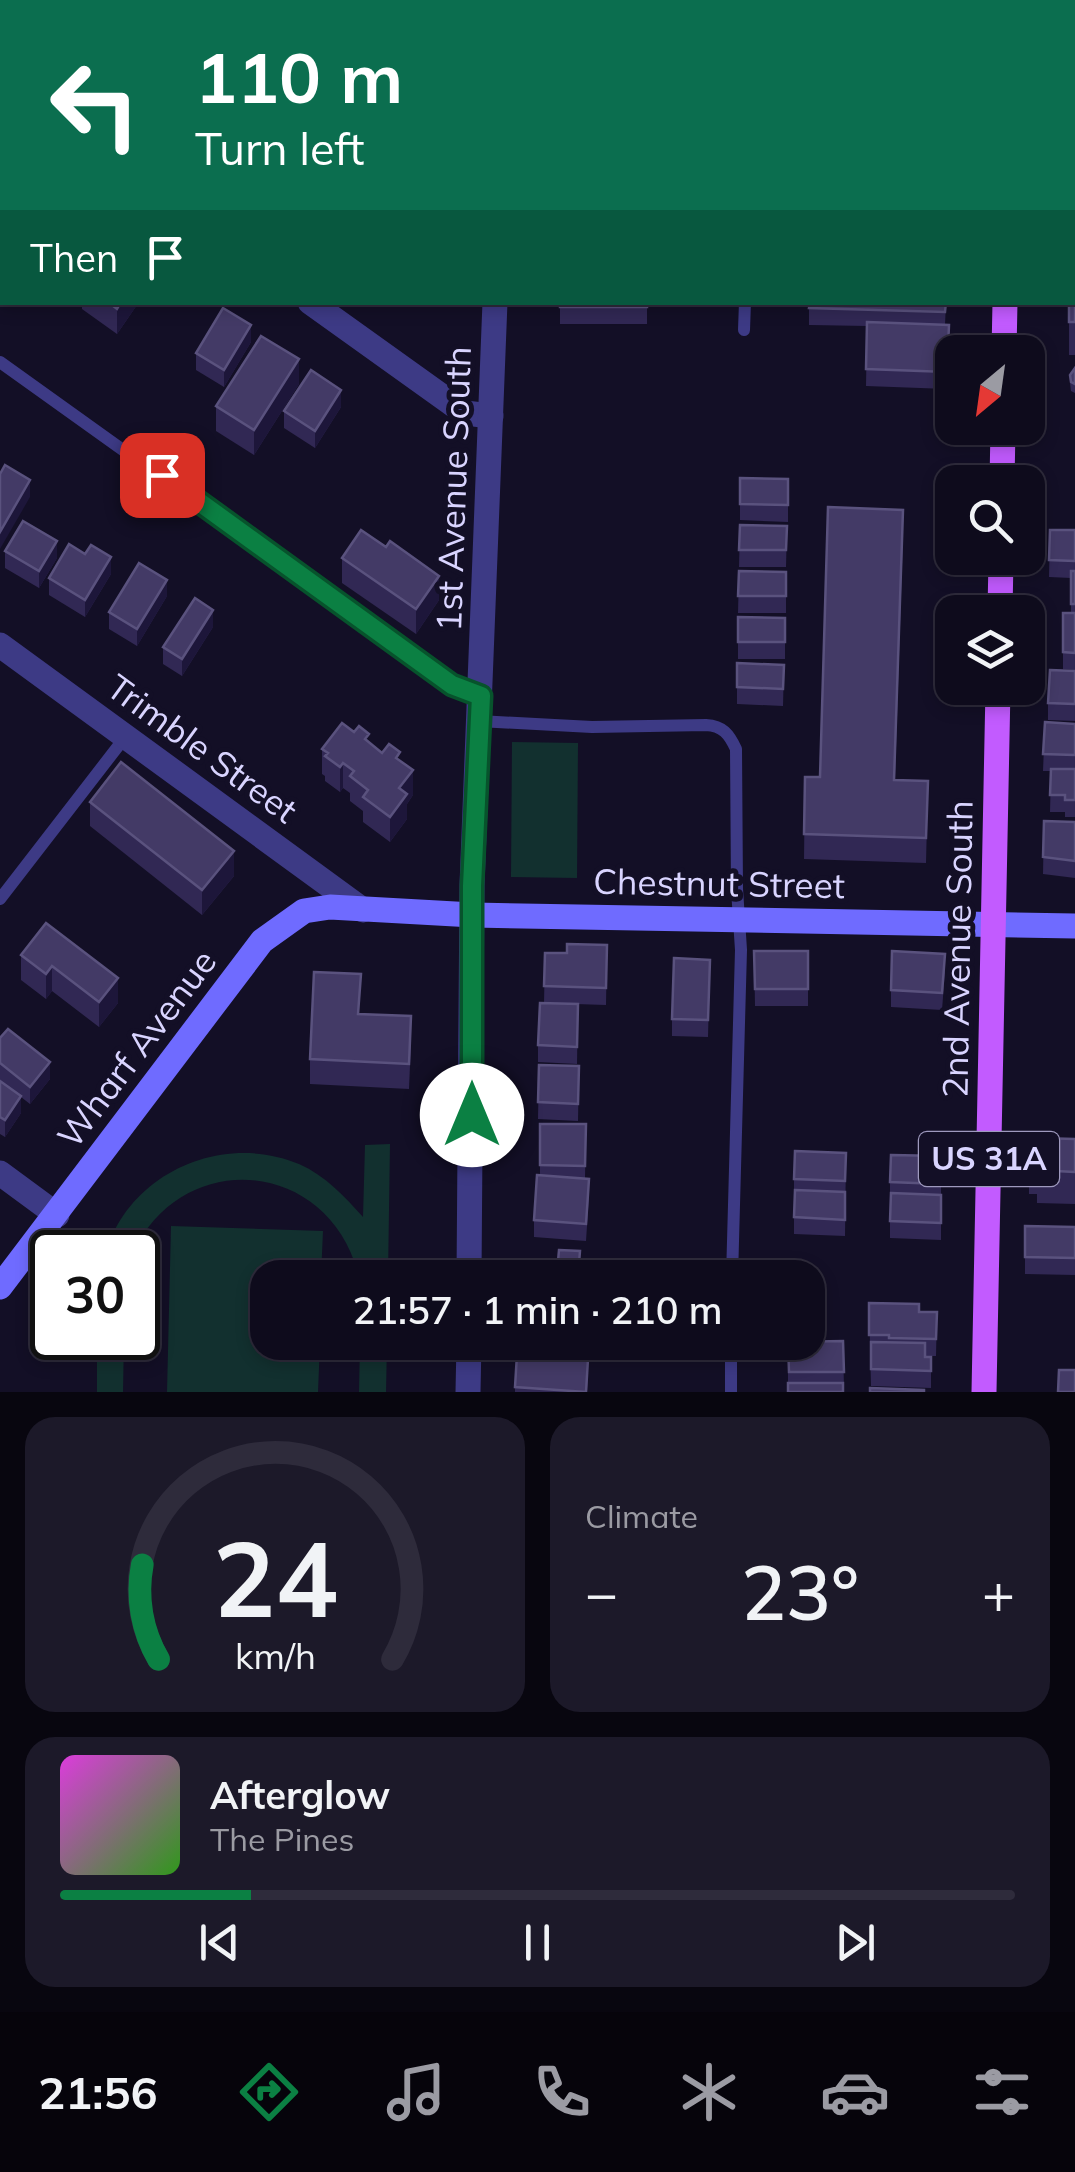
<!DOCTYPE html>
<meta charset="utf-8">
<style>
:root{--surface:#0e0b1c;--page:#1c1929;--text:#f1f3f6;--muted:#9b9ba3;--line:#2e2b3b;--accent:#0b8043}
body{margin:0;font-family:Mulish,sans-serif;background:var(--page);color:var(--text);height:100vh;display:flex;flex-direction:column;font-size:38px;white-space:nowrap}
*{box-sizing:border-box;margin:0}
p{font-size:32px;color:var(--muted)}
.icon{flex:none;width:55px;height:55px;fill:none;stroke:currentColor;stroke-width:2;stroke-linecap:round;stroke-linejoin:round}
.map{position:relative;height:1392px;overflow:hidden}
.drawer{display:flex;flex-direction:column;gap:25px;padding:25px;background:#08060f;flex:1}
.drawer>*{flex:none}
.guide{position:absolute;left:0px;top:0px;width:1075px;height:305px;box-shadow:0 5px 15px #0003,0 0 0 2px var(--line);background:#0b6e4f;color:#fff;overflow:hidden}
.needle{width:65px;rotate:209deg}
.tools{position:absolute;left:935px;top:335px;display:grid;gap:20px}
.tools a{display:grid;place-items:center;width:110px;height:110px;border-radius:20px;background:var(--surface);box-shadow:0 5px 15px #0003,0 0 0 2px var(--line);font-size:50px}
.speed{position:absolute;left:30px;top:1230px;display:flex;gap:20px;font-size:50px;font-weight:700;text-align:center}
.speed>*{display:grid;place-content:center;width:130px;height:130px;border-radius:50%;background:var(--surface);box-shadow:0 5px 15px #0003,0 0 0 2px var(--line);line-height:1}
.speed .limit{border:5px solid #111;border-radius:15px;background:#fff;color:#111}
.pin{position:absolute;display:grid;place-items:center;width:85px;height:85px;color:#fff;margin:-42px;border-radius:20px;box-shadow:0 5px 15px #0006}
.me{position:absolute;width:110px;margin:-55px;rotate:0deg;stroke-linejoin:round;filter:drop-shadow(0 0 8px #0008)}
.turn{display:flex;align-items:center;gap:35px;height:210px;padding:0 30px;font-size:45px}
.turn .icon{width:130px;height:130px;stroke-width:2.5}
.turn b{display:block;font-size:70px;line-height:85px}
.then{display:flex;align-items:center;height:95px;padding:0 30px;background:#0003;gap:20px;font-size:38px}
.big{font-size:75px;font-weight:600;line-height:1.1}
.drawer .card{flex:1;display:flex;flex-direction:column;justify-content:center;gap:15px;min-width:0;padding:0 35px;border-radius:30px;background:var(--page)}
.drawer .dial{align-items:center;gap:0}
.dial svg{height:260px;overflow:visible;fill:none;stroke:var(--line);stroke-width:7;stroke-linecap:round;text-anchor:middle}
.dial text{fill:var(--text);stroke:none}
.song{display:flex;align-items:center;gap:30px}
.cover{width:120px;height:120px;border-radius:15px;background:linear-gradient(135deg,hsl(300 70% 55%),hsl(110 70% 35%))}
.played{height:10px;border-radius:5px;background:linear-gradient(90deg,var(--accent) 20%,var(--line) 20%)}
.keys{display:flex;justify-content:space-around;direction:ltr}
.heat{display:flex;justify-content:space-between;align-items:center;font-size:55px;direction:ltr}
.drawer .tiles{flex:1;display:grid;gap:25px;grid-template-columns:1fr 1fr}
.card:last-child{grid-column:span 2}
.trip{position:absolute;left:250px;top:1260px;width:575px;height:100px;border-radius:30px;background:var(--surface);box-shadow:0 5px 15px #0003,0 0 0 2px var(--line);font-weight:600;line-height:100px;text-align:center}
.tab-bar{display:flex;height:160px;justify-content:space-around;align-items:center;background:#06040b;color:var(--muted)}
.tab-bar .icon{width:70px;height:70px}
.tab-bar .current{color:var(--accent)}
.tab-bar b{font-size:45px;color:var(--text)}
.map>svg:first-child{display:block}
.green{fill:#12302f}
.lines{fill:none;stroke-linecap:round;stroke-linejoin:round}
.lane{stroke:#3d3a85;stroke-width:12}
.street{stroke:#3d3a85;stroke-width:25}
.secondary{stroke:#6f6bff;stroke-width:25}
.primary{stroke:#c25bff;stroke-width:25}
.wall{fill:#312854}
.shaded-wall{fill:#1d163a}
.building{fill:#433a66;stroke:#5a527e;stroke-width:2.5}
.route-casing{stroke:#07532c;stroke-width:25}
.route{stroke:#0b8043;stroke-width:18}
.labels{text-anchor:middle;stroke-width:10;stroke-linejoin:round;paint-order:stroke}
.shield{fill:#130f26;stroke:#9e99be;stroke-width:2.5}
.shield-label{font-size:32px;font-weight:bold;fill:#d9d4ff}
.street-label{font-size:35px;fill:#d9d4ff;stroke:#130f26}
</style>
<div class="map">
<svg width="1075" height="1392" viewBox="0 0 1075 1392">
<rect width="100%" height="100%" fill="#130f26"/>
<g class="green">
<path d="M512 742 578 743 577 878 511 877Z"/>
<path d="M390 1144 388 1277H359C331 1161 186 1144 133 1252H106C130 1173 222 1132 299 1164 326 1176 344 1196 363 1217L365 1145Z"/>
<path d="M171 1226 323 1231 321 1277 268 1278V1342L320 1343 318 1392H167Z"/>
<path d="M97 1338H124L123 1392H97Z"/>
<path d="M360 1343H387L386 1392H359Z"/>
</g>
<g class="lines">
<g class="lane">
<path d="M225 0 229 2"/>
<path d="M750 2V0"/>
<path d="M744 330 745 302"/>
<path d="M0 362 451 685 481 696"/>
<path d="M479 721 592 727 706 725C723 726 729 734 736 749L737 889 741 950 732 1278"/>
<path d="M0 899 126 736"/>
<path d="M731 1392V1342"/>
</g>
<g class="street">
<path d="M499 2V0"/>
<path d="M0 83 2 84"/>
<path d="M310 302 465 413 491 416"/>
<path d="M0 645 363 910"/>
<path d="M0 1173 57 1215"/>
<path d="M469 1278 472 885 495 302"/>
<path d="M468 1392 469 1342"/>
</g>
<path class="secondary" d="M0 1287 262 941 304 911 330 907 473 915 1075 926"/>
<g class="primary">
<path d="M1011 2V0"/>
<path d="M1004 352 1005 302"/>
<path d="M1002 482 1003 428"/>
<path d="M1000 612 1001 558"/>
<path d="M984 1392 998 688"/>
</g>
</g>
<g class="wall">
<path d="M0 0H17L16 2H2V8L0 7Z"/>
<path d="M1075 0V21H1072V2Z"/>
<rect x="1072" y="143" width="3" height="85"/>
<path d="M82 302H139L117 334 82 309Z"/>
<rect x="560" y="302" width="87" height="22"/>
<path d="M946 302 945 325H949L947 389 866 386 867 326 809 325V308Z"/>
<rect x="1069" y="302" width="6" height="53"/>
<path d="M251 342 224 387 196 370V353Z"/>
<path d="M1075 368V393L1071 391 1070 383V375Z"/>
<path d="M299 384 254 455 216 431V406Z"/>
<path d="M341 407 315 448 284 428V411Z"/>
<path d="M740 478 788 479V522L740 520Z"/>
<path d="M740 525 787 526 786 567H739Z"/>
<path d="M1050 530H1075V670L1063 669V613H1071V578L1049 577Z"/>
<path d="M903 535 895 780 928 781 926 863 804 859 805 777H820Z"/>
<path d="M5 551 57 558 39 588 5 568Z"/>
<path d="M342 558 439 600 416 634 342 583Z"/>
<path d="M739 571 786 572V613H738Z"/>
<path d="M111 574 85 617 49 595V578Z"/>
<path d="M167 596 137 646 109 629V612Z"/>
<path d="M738 617 785 618V659H738Z"/>
<path d="M213 627 182 676 163 664V647Z"/>
<path d="M737 663 784 665 783 706 737 704Z"/>
<path d="M1075 671V721L1048 720V703Z"/>
<path d="M1045 722 1075 724V817H1065V812H1050L1051 771H1043Z"/>
<path d="M369 743 382 753 400 760 413 795 407 804V819L390 842 363 822V811L350 801V793L343 788 340 792 325 781V776L322 774V749Z"/>
<path d="M90 802 234 876 202 915 90 826Z"/>
<path d="M1044 821 1075 822V878L1043 874Z"/>
<path d="M46 923 118 1003 99 1027 52 991 46 999 21 980V955Z"/>
<path d="M607 945 606 1005 544 1003 545 953H567Z"/>
<path d="M754 951H808V1006H755Z"/>
<path d="M710 960 708 1037 672 1036V1019Z"/>
<path d="M945 971 942 1010 891 1007V990Z"/>
<path d="M578 1004 577 1064 538 1062V1045Z"/>
<path d="M360 1014 411 1041 409 1089 310 1084V1059Z"/>
<path d="M0 1038 50 1079 30 1104 21 1097V1113L5 1137 0 1134V1081L12 1090 0 1080Z"/>
<path d="M539 1065 579 1066 578 1121 538 1119Z"/>
<path d="M540 1124H586L585 1178 589 1196 586 1241 534 1237V1220L540 1175Z"/>
<path d="M1075 1139V1204L1037 1203V1194H1029V1144H1039Z"/>
<path d="M846 1153 845 1236 794 1234V1179Z"/>
<path d="M941 1156V1240L890 1238V1182Z"/>
<path d="M1025 1226 1075 1227V1275L1025 1274Z"/>
<path d="M869 1303 919 1312H937L936 1356H925L931 1357V1388L871 1386Z"/>
<path d="M843 1341 844 1389 788 1383V1342Z"/>
<path d="M588 1376 587 1392H515V1387Z"/>
</g>
<g class="shaded-wall">
<path d="M2 190V207L0 210V193Z"/>
<path d="M121 302H139L117 334V309Z"/>
<path d="M251 325V342L224 387V370Z"/>
<path d="M299 359V384L254 455V430Z"/>
<path d="M341 390V407L315 448V431Z"/>
<path d="M30 480V497L0 549V532Z"/>
<path d="M57 541V558L39 588V571Z"/>
<path d="M111 557V574L85 617V600Z"/>
<path d="M439 576V600L416 634V609Z"/>
<path d="M167 580V596L137 646V629Z"/>
<path d="M213 610V627L182 676V659Z"/>
<path d="M343 763V788L340 792V767Z"/>
<path d="M413 770V795L407 804V819L390 842V817L399 788Z"/>
<path d="M234 851V876L202 915V890Z"/>
<path d="M52 966V991L46 999V974Z"/>
<path d="M118 978V1003L99 1027V1002Z"/>
<path d="M50 1062V1079L30 1104V1087Z"/>
<path d="M21 1096V1113L5 1137V1120Z"/>
</g>
<g class="building">
<path d="M62 0H102L101 2H61Z"/>
<rect x="805" y="0" width="51" height="2"/>
<path d="M868 0H951V2H867Z"/>
<path d="M1055 0H1075V4L1055 2Z"/>
<path d="M0 142 2 144V190L0 193Z"/>
<rect x="1072" y="143" width="3" height="30"/>
<rect x="1072" y="180" width="3" height="31"/>
<path d="M108 302H121L117 309Z"/>
<rect x="560" y="302" width="87" height="5"/>
<path d="M810 302H946L945 312 809 308Z"/>
<rect x="1069" y="302" width="6" height="20"/>
<path d="M223 308 251 325 224 370 196 353Z"/>
<path d="M867 322 949 325 947 372 866 369Z"/>
<path d="M261 336 299 359 254 430 216 406Z"/>
<path d="M1075 368V384L1071 382 1070 375Z"/>
<path d="M311 370 341 390 315 431 284 411Z"/>
<path d="M5 465 30 480 0 532V474Z"/>
<path d="M740 478 788 479V505L740 504Z"/>
<path d="M828 507 903 510 894 780 928 781 926 838 804 834 805 777H820Z"/>
<path d="M23 521 57 541 39 571 5 551Z"/>
<path d="M740 525 787 526 786 550H739Z"/>
<path d="M361 530 386 547 390 541 439 576 416 609 342 558Z"/>
<path d="M1050 530H1075V561L1049 560Z"/>
<path d="M69 544 85 554 91 545 111 557 85 600 49 578Z"/>
<path d="M139 563 167 580 137 629 109 612Z"/>
<path d="M739 571 786 572V596H738Z"/>
<rect x="1071" y="571" width="4" height="33"/>
<path d="M195 598 213 610 182 659 163 647Z"/>
<path d="M1063 613H1075V653L1063 652Z"/>
<path d="M738 617 785 618V642H738Z"/>
<path d="M737 663 784 665 783 689 737 687Z"/>
<path d="M1050 670 1075 671V704L1048 703Z"/>
<path d="M1045 722 1075 724V755L1043 754Z"/>
<path d="M342 723 354 732 359 726 369 734 365 739 382 753 389 744 400 752 396 758 413 770 399 788 407 794 390 817 363 797 368 790 350 776 354 771 343 763 340 767 325 756 328 753 322 749Z"/>
<path d="M121 762 234 851 202 890 90 802Z"/>
<path d="M1051 769H1075V800H1065V795H1050Z"/>
<path d="M1044 821 1075 822V861L1043 857Z"/>
<path d="M46 923 118 978 99 1002 52 966 46 974 21 955Z"/>
<path d="M567 944 607 945 606 988 544 986 545 953H567Z"/>
<path d="M754 951H808V989H755Z"/>
<path d="M892 951 945 954 942 993 891 990Z"/>
<path d="M674 958 710 960 708 1020 672 1019Z"/>
<path d="M314 972 361 974 358 1014 411 1016 409 1064 310 1059Z"/>
<path d="M540 1003 578 1004 577 1047 538 1045Z"/>
<path d="M8 1029 50 1062 30 1087 0 1063V1038Z"/>
<path d="M539 1065 579 1066 578 1104 538 1102Z"/>
<path d="M0 1081 21 1096 5 1120 0 1117Z"/>
<path d="M540 1124H586L585 1166 540 1165Z"/>
<path d="M1039 1138 1075 1139V1172L1037 1170V1162H1029V1144H1039Z"/>
<path d="M795 1151 846 1153 845 1181 794 1179Z"/>
<path d="M891 1155 941 1156 940 1184 890 1182Z"/>
<path d="M537 1175 589 1179 586 1224 534 1220Z"/>
<path d="M795 1190 845 1192V1220L794 1217Z"/>
<path d="M891 1193 941 1195V1223L890 1221Z"/>
<path d="M1025 1226 1075 1227V1258L1025 1257Z"/>
<path d="M559 1250 580 1251 579 1264 594 1266 593 1278H522L523 1260 558 1261Z"/>
<path d="M869 1303 919 1304V1312H937L936 1339 889 1338V1335H869Z"/>
<path d="M843 1341 844 1372H789L788 1342Z"/>
<path d="M871 1342 925 1343V1357H931V1371L871 1369Z"/>
<path d="M517 1354 588 1359 586 1392 515 1387Z"/>
<path d="M1059 1370H1075V1392H1058Z"/>
<rect x="788" y="1383" width="55" height="9"/>
<path d="M870 1388 924 1390V1392H870Z"/>
</g>
<g class="lines">
<g class="route-casing">
<path id="route" d="M162 475 452 685 481 696 472 886V1115"/>
</g>
<use href="#route" class="route"/>
</g>
<g class="labels">
<rect class="shield" x="919" y="1132" width="140" height="54" rx="8"/>
<g class="shield-label">
<text x="989" y="1170">US 31A</text>
</g>
<g class="street-label">
<text transform="translate(454 489) rotate(-88)" y="12">1st Avenue South</text>
<text transform="translate(202 749) rotate(36)" y="12">Trimble Street</text>
<text transform="translate(719 884) rotate(1)" y="12">Chestnut Street</text>
<text transform="translate(958 949) rotate(-89)" y="12">2nd Avenue South</text>
<text transform="translate(137 1049) rotate(-53)" y="12">Wharf Avenue</text>
</g>
</g>
</svg>
<div class="tools">
<a><svg class="needle" viewBox="-14 -14 28 28"><path d="M0-13l5 13h-10z" fill="#e53935"/><path d="M0 13l5-13h-10z" fill="#9b9ba3"/></svg></a>
<a><svg class="icon" aria-label="search" viewBox="0 0 24 24"><circle cx="10" cy="10" r="6"/><path d="M15 15l6 6"/></svg></a>
<a><svg class="icon" aria-label="layers" viewBox="0 0 24 24"><path d="M12 4l9 5-9 5-9-5zM3 14l9 5 9-5"/></svg></a>
</div>
<div class="speed"><div class="limit">30</div></div>
<div class="pin" style="left:162px;top:475px;background:#d93025"><svg class="icon" aria-label="arrive" viewBox="0 0 24 24"><path d="M6 21V4h12l-3 4 3 4H6"/></svg></div>
<svg class="me" style="left:472px;top:1115px" viewBox="-20 -20 40 40"><circle r="19" fill="#fff"/><path d="M0-13L10 11 0 6-10 11z" fill="#0b8043"/></svg>
<div class="trip">21:57 · 1 min · 210 m</div>
<div class="guide">
<div class="turn"><svg class="icon" aria-label="left" viewBox="0 0 24 24"><path d="M17 20v-9H6M10 6l-5 5 5 5"/></svg><div><b>110 m</b>Turn left</div></div>
<div class="then">Then<svg class="icon" aria-label="arrive" viewBox="0 0 24 24"><path d="M6 21V4h12l-3 4 3 4H6"/></svg></div>
</div>
</div>
<section class="drawer">
<div class="tiles">
<div class="card dial"><svg viewBox="0 0 100 80">
<path d="M14 69A42 42 0 1 1 86 69"/>
<path d="M14 69A42 42 0 0 1 9 40" stroke="#0b8043"/>
<text x="50" y="56" font-size="32" font-weight="700">24</text>
<text x="50" y="72" font-size="11">km/h</text>
</svg></div>
<div class="card"><p>Climate</p>
<div class="heat"><a>−</a><b class="big">23°</b><a>+</a></div>
</div>
<div class="card">
<div class="song"><i class="cover"></i><div><b>Afterglow</b><p>The Pines</p></div></div>
<div class="played"></div>
<div class="keys"><svg class="icon" aria-label="previous" viewBox="0 0 24 24"><path d="M18 5L8 12l10 7zM5 5v14"/></svg><svg class="icon" aria-label="pause" viewBox="0 0 24 24"><path d="M8 5v14M16 5v14"/></svg><svg class="icon" aria-label="next" viewBox="0 0 24 24"><path d="M6 5l10 7-10 7zM19 5v14"/></svg></div>
</div>
</div>
</section>
<nav class="tab-bar">
<b>21:56</b>
<svg class="icon current" aria-label="directions" viewBox="0 0 24 24"><path d="M12 3l9 9-9 9-9-9zM9 14v-3h6M13 9l2 2-2 2"/></svg>
<svg class="icon" aria-label="music" viewBox="0 0 24 24"><path d="M9 18V5l10-2v13"/><circle cx="6" cy="18" r="3"/><circle cx="16" cy="16" r="3"/></svg>
<svg class="icon" aria-label="phone" viewBox="0 0 24 24"><path d="M5 4h4l2 5-3 2q2 4 5 5l2-3 5 2v4C11 20 4 13 5 4z"/></svg>
<svg class="icon" aria-label="climate" viewBox="0 0 24 24"><path d="M12 3v18M4 7l16 10M4 17L20 7"/></svg>
<svg class="icon" aria-label="car" viewBox="0 0 24 24"><path d="M5 17H2v-5l4-1 3-4h7l3 4 3 1v5h-3M9 17h6M6 11h13"/><circle cx="7" cy="17" r="2"/><circle cx="17" cy="17" r="2"/></svg>
<svg class="icon" aria-label="filters" viewBox="0 0 24 24"><path d="M4 7h16M4 17h16"/><circle cx="9" cy="7" r="2"/><circle cx="15" cy="17" r="2"/></svg>
</nav>
